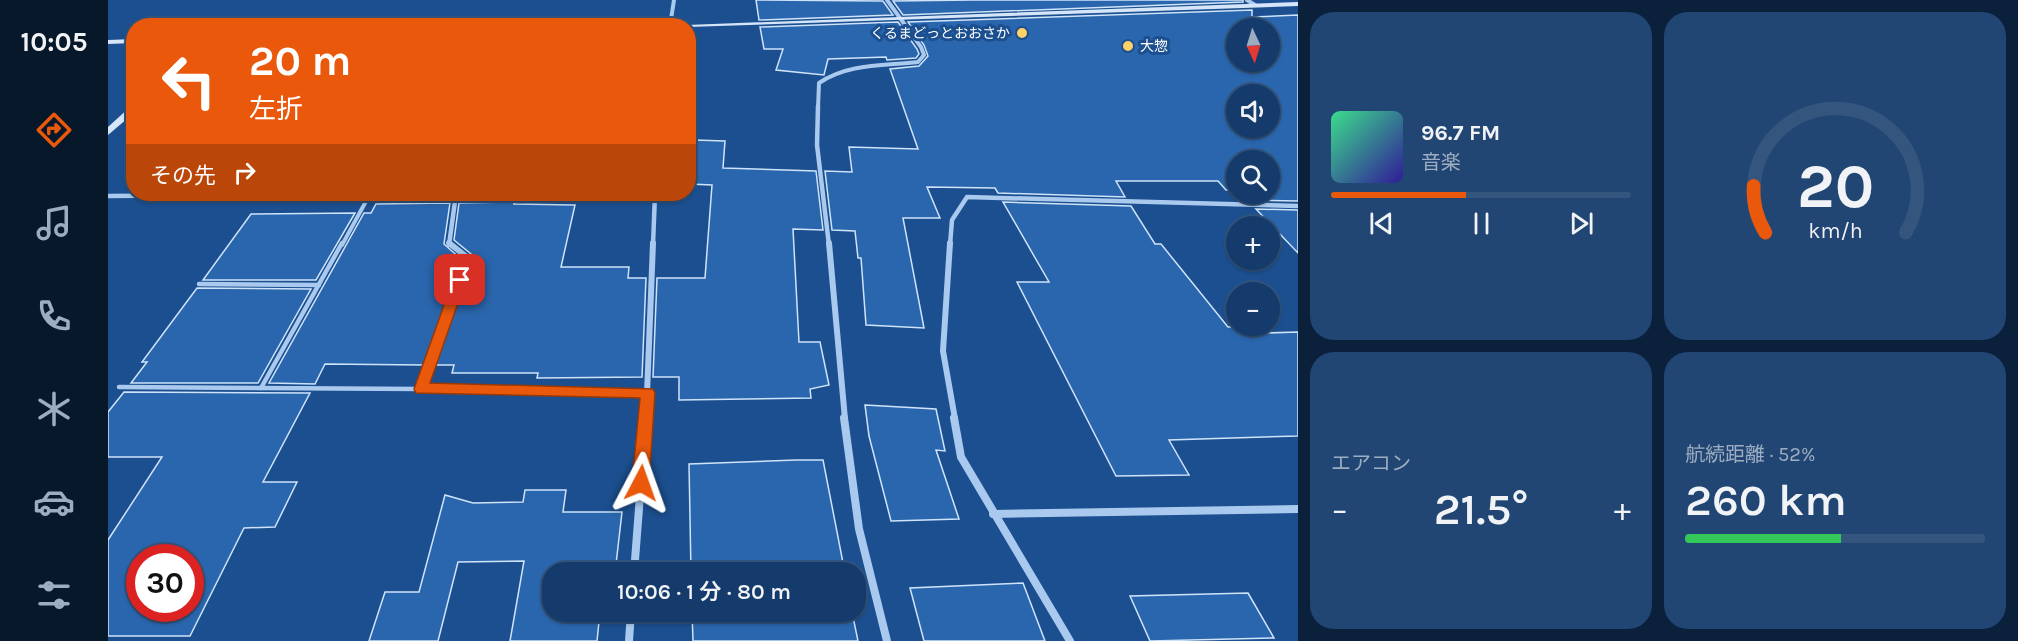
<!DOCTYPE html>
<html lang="ja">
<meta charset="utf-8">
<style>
:root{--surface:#143b6b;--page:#214673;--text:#f1f3f6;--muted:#9dadc1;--line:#33557e;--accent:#ea580c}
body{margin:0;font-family:Karla,"Noto Sans JP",sans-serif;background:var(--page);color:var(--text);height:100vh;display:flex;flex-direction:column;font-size:22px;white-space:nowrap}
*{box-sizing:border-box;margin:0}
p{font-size:20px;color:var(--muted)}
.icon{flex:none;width:33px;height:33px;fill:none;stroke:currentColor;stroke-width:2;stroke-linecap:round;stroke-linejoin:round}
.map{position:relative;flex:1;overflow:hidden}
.sheet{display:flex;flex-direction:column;gap:12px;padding:12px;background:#0b203b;width:720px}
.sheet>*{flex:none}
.guide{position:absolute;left:18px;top:18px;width:570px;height:183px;border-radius:24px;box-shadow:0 2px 4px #0004,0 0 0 2px var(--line);background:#ea580c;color:#fff;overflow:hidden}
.needle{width:39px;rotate:176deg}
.tools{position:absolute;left:1118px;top:18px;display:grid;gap:12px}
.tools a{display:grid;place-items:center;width:54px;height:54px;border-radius:50%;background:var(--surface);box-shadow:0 2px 4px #0004,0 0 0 2px var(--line);font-size:30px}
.speed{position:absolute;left:18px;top:544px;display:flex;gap:12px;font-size:30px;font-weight:700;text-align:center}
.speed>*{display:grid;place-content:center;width:78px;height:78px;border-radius:50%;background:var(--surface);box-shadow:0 2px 4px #0004,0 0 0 2px var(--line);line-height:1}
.speed .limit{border:9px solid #d22;background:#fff;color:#111}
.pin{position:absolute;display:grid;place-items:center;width:51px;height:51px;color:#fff;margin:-26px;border-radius:12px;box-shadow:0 3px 9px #0006}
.me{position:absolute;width:66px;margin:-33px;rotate:4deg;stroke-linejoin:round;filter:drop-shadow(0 0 4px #0008)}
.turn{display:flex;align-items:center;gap:21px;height:126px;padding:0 24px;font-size:27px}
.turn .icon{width:78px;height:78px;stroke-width:2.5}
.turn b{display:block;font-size:42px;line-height:51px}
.then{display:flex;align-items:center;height:57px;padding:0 24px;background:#0003;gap:12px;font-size:22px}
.big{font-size:45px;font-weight:600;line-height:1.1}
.sheet .widget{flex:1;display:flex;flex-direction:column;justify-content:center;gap:9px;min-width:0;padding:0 21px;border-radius:24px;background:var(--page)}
.sheet .dial{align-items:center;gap:0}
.dial svg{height:156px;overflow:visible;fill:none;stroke:var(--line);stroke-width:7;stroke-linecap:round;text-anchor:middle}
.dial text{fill:var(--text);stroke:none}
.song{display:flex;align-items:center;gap:18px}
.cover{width:72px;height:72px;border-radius:9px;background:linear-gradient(135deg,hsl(150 70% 55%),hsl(250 70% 35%))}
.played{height:6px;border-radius:3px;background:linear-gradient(90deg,var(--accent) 45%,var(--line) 45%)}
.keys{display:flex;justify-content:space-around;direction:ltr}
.heat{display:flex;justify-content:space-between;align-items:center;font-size:33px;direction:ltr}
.charge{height:9px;border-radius:4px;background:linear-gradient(90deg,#34c759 52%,var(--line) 0)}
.sheet .tiles{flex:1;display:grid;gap:12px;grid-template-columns:repeat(2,1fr)}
.trip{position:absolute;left:434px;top:562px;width:324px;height:60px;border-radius:24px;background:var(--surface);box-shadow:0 2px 4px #0004,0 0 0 2px var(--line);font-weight:600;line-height:60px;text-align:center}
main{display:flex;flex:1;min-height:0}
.tab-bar{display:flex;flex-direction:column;width:108px;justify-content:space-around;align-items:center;background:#08182b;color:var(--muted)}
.tab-bar .icon{width:42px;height:42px}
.tab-bar .selected{color:var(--accent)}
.tab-bar b{font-size:27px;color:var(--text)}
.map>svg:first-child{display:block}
.building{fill:#2a66ad;stroke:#cfe3fa;stroke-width:1.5;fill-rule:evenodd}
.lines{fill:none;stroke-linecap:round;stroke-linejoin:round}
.lane-far1{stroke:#a9c9ee;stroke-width:4}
.lane{stroke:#a9c9ee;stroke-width:4.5}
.street-far3{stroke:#a9c9ee;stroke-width:4}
.street-far2{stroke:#a9c9ee;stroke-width:4.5}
.street-far1{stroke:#a9c9ee;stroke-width:6}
.street{stroke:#a9c9ee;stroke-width:8}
.secondary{fill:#d6e6fa;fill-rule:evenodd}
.route{fill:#ea580c;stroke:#983908;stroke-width:1.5}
.poi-dot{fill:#ffd166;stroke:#1b4f8f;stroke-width:2}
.labels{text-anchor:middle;stroke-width:6;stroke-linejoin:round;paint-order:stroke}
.far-poi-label{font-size:14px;fill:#fff;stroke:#1b4f8f;text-anchor:end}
</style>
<main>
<nav class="tab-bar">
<b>10:05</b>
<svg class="icon selected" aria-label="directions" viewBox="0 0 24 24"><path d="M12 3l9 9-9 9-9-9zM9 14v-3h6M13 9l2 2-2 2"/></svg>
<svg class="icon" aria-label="music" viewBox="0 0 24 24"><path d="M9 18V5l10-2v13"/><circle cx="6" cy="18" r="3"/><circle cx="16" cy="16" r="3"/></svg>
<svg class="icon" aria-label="phone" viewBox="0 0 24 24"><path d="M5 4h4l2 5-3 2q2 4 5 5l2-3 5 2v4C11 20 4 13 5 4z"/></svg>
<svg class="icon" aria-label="climate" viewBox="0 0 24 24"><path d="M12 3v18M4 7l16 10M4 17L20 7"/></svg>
<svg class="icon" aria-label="car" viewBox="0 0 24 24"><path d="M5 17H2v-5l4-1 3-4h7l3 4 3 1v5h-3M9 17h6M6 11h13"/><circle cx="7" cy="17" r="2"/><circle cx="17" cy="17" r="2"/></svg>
<svg class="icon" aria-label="filters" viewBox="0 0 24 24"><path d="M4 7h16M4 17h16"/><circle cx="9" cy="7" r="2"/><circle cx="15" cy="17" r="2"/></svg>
</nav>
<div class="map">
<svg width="1190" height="641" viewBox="0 0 1190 641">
<rect width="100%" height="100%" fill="#1b4f8f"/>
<g class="building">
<path d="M648 0 775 1 785 15 651 20Z"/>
<path d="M865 0H1135V2L795 15 785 1Z"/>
<path d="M1144 10V17L1190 15V201L1139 200 1133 194H1161V160H1128V190H1118L1110 181H1008L1017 197 890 193 887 188 819 187 832 218H795L816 328 758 325 753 258H750L747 231 724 230 717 171 744 172 741 147 810 149 782 69 811 66 820 56 816 45 800 22ZM1128 28H1161V62H1128ZM1128 94H1161V128H1128Z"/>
<path d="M790 22 809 49 811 54 808 58 779 60 778 57 720 59 716 75 668 70 675 49H656L652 27Z"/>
<path d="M586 140 617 141 615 168 708 171 715 230 685 229 691 342H712L721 385 702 389 703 398 571 400V377H545L549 278H597L604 185 581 184Z"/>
<path d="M407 202 406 204 467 205 453 267H521L520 278H538L534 377 429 378 430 373H344L346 365H327L365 259 363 254 346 240 351 203Z"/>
<path d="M895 202 1023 206 1047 244H1053L1120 327 1152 326 1158 333 1190 332V436L1061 440 1081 475 1008 476 909 282H941Z"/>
<path d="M342 203 336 244 354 260 316 365 217 364 207 384 161 383 256 213H263L268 204Z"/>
<path d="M1148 209 1190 210V253Z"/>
<path d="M247 213 208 280H95L143 214Z"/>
<path d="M89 288 203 289 150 383H23L39 362H34Z"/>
<path d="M16 392 202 393 155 482H189L167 527 136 528 82 636H0V540L54 457H0V412ZM32 558H82V609H32Z"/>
<path d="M757 405 828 409 837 451 828 450 851 519 783 521 761 436Z"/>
<path d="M688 460H715L737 573H583L581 464Z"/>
<path d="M417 490H458L455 512H514L507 573H444V612H492L489 641H402L416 561 350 562 330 641H261L277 592H311L337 495 365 503 415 502Z"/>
<path d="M915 583 937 641H816L802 588Z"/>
<path d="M1140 593 1166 638 1042 641 1022 596Z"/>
<path d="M584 612H744L750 641H585Z"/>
</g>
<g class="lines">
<path class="lane-far1" d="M234 245 262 194"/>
<g class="lane">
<path d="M91 284 211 285"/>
<path d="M11 387 313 389"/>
<path d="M153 388 234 243"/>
</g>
<g class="street-far3">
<path d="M1139 0 1147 5"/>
<path d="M562 26 566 0"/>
<path d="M710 108 711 83C740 63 776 66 810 62L816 55 813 47 779 0"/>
</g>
<g class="street-far2">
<path d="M710 106 709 145 721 245"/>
<path d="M0 196 219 194"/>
<path d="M341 245 348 194"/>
<path d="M545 245 547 194"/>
<path d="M842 245 844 220 859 197 1190 206"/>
</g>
<g class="street-far1">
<path d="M341 243 360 258 313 389 540 393"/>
<path d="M721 243 737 419"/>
<path d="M842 243 835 351 847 419"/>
<path d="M538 419 545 243"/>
</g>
<g class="street">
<path d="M736 418 751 529 779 641"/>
<path d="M846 418 853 457 962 641"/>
<path d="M885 514 1190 509"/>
<path d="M526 573 538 418"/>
<path d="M521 641 523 612"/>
</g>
<g class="secondary">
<path d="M1190 2V6L580 27V26H553Z"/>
<path d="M26 39V43L0 44V40Z"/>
<path d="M23 106H26V113L0 135V127Z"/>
</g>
</g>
<path class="route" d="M352 276 358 280 322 383 545 389 547 393 541 483 539 488 533 490 527 488 524 483 532 398 308 393 306 389 345 280Z"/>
<g class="poi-dot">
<circle cx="914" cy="33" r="6"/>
<circle cx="1020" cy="46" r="6"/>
</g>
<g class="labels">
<g class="far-poi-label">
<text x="902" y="38">くるまどっとおおさか</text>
<text x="1032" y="51" text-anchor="start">大惣</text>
</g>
</g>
</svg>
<div class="tools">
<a><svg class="needle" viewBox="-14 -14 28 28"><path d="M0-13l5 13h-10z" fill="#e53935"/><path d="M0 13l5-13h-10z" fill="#9dadc1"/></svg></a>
<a><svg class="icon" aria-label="sound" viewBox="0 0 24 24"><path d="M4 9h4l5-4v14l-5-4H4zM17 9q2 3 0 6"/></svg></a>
<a><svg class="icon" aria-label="search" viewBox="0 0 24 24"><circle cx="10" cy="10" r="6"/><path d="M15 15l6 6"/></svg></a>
<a>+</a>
<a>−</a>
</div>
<div class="speed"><div class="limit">30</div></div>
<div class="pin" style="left:352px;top:280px;background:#d93025"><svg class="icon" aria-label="arrive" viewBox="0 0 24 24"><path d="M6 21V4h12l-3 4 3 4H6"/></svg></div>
<svg class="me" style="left:533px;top:483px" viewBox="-20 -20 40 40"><path d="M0-17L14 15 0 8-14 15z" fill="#ea580c" stroke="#fff" stroke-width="4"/></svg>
<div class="trip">10:06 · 1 分 · 80 m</div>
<div class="guide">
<div class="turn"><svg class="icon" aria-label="left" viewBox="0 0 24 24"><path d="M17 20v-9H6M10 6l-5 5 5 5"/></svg><div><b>20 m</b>左折</div></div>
<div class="then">その先<svg class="icon" aria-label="right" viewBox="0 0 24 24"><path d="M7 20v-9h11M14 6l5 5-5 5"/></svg></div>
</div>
</div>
<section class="sheet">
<div class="tiles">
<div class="widget">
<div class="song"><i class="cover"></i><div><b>96.7 FM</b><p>音楽</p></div></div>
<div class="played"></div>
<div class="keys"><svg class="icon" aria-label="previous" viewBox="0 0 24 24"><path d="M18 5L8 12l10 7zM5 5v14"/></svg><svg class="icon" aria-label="pause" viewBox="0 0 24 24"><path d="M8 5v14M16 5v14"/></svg><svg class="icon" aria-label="next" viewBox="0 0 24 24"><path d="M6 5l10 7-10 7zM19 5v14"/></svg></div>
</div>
<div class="widget dial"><svg viewBox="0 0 100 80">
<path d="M14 69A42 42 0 1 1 86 69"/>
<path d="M14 69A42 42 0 0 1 8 45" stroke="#ea580c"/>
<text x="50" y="56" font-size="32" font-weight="700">20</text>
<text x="50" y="72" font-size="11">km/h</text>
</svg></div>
<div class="widget"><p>エアコン</p>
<div class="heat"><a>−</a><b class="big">21.5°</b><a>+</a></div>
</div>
<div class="widget"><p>航続距離 · 52%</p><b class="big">260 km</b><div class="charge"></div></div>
</div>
</section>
</main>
